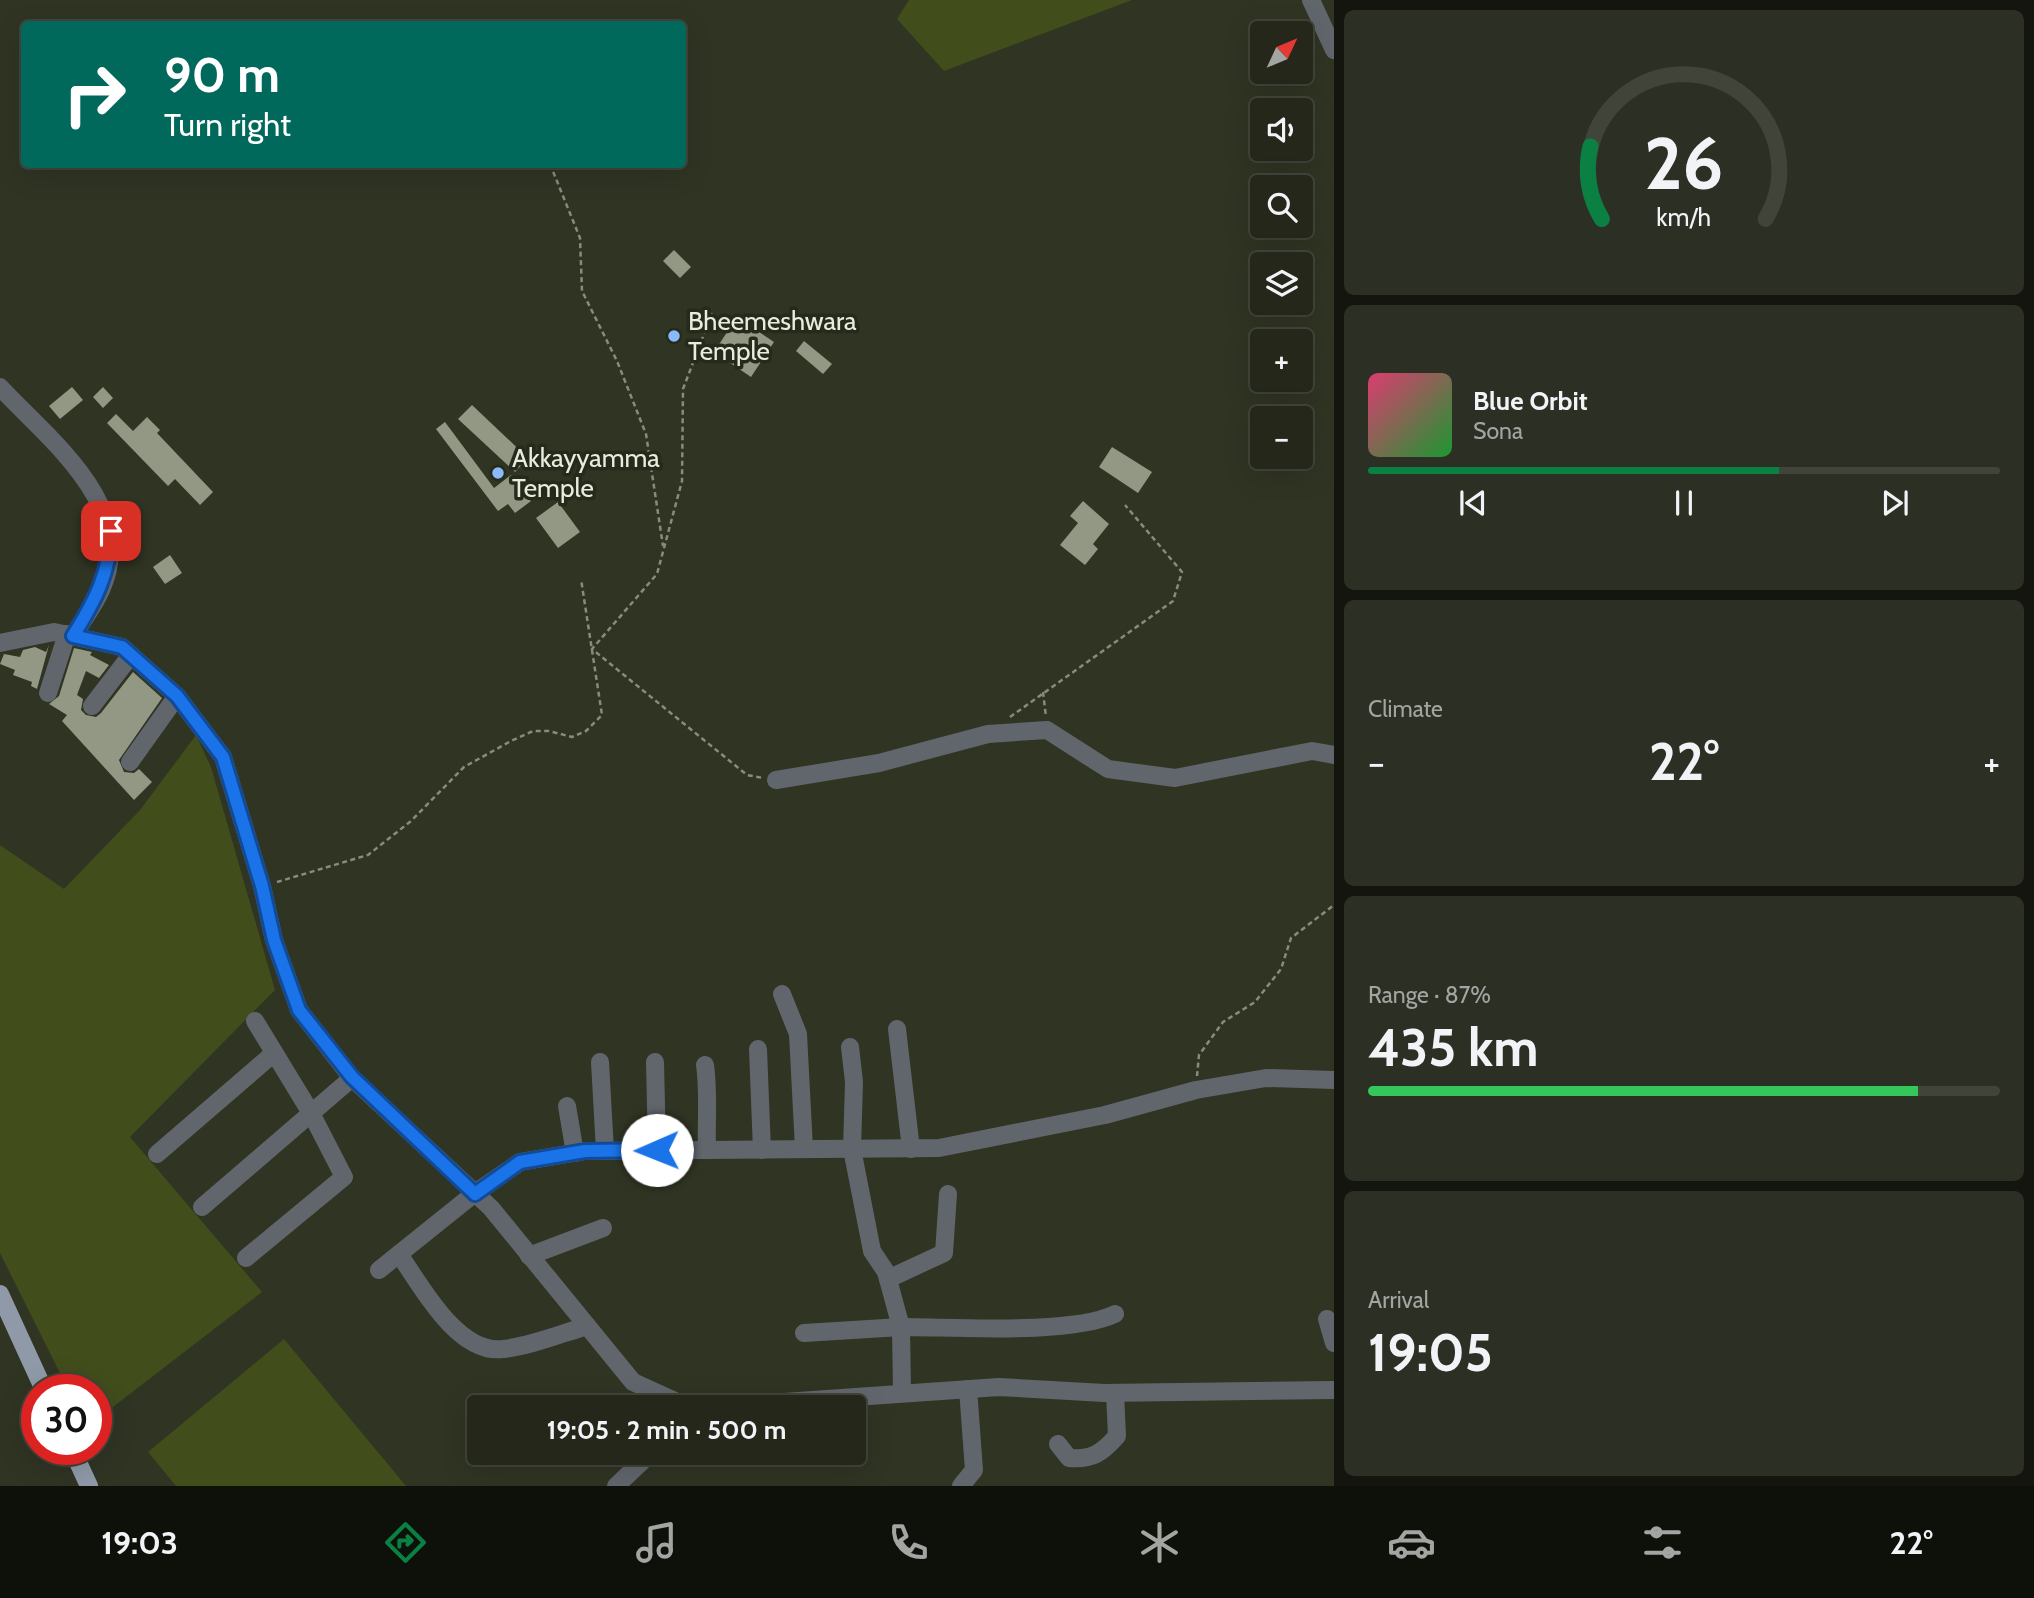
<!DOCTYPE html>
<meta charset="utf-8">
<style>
:root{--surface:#24271a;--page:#2c2f23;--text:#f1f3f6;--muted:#a3a5a2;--line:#414439;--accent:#0b8043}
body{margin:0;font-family:Cabin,sans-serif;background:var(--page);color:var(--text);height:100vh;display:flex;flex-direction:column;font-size:26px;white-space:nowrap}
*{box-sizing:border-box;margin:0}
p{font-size:23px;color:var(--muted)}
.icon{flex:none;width:38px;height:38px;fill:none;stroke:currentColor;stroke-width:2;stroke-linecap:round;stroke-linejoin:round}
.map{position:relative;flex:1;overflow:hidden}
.details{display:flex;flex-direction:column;gap:10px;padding:10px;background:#14150e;width:700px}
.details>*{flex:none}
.hud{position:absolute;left:21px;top:21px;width:665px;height:147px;border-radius:7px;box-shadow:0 7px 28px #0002,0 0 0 2px var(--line);background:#00695c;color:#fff;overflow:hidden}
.needle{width:46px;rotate:46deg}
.controls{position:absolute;left:1250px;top:21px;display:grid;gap:14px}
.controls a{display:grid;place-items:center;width:63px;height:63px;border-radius:7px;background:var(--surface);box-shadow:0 7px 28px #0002,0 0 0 2px var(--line);font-size:35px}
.speed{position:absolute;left:21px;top:1374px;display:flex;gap:14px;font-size:35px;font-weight:700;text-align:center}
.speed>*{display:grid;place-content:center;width:91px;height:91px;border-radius:50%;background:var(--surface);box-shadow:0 7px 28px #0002,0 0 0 2px var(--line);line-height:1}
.speed .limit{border:10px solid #d22;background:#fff;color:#111}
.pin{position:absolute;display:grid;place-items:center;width:60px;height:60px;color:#fff;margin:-30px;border-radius:14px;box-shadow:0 4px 10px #0006}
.me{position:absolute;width:77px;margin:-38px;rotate:269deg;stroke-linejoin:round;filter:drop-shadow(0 0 5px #0008)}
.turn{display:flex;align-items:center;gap:24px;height:147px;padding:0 28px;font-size:32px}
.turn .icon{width:91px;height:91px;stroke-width:2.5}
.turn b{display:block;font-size:49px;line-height:60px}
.big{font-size:52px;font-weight:700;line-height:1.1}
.details .card{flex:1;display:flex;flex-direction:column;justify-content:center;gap:10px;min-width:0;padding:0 24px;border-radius:10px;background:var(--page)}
.details .dial{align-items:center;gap:0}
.dial svg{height:182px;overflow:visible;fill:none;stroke:var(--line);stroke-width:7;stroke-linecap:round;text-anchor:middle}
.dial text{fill:var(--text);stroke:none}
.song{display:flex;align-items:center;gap:21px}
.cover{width:84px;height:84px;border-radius:10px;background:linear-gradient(135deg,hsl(340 70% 55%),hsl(130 70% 35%))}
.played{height:7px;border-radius:4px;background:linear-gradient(90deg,var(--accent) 65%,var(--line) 65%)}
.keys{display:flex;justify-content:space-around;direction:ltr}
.heat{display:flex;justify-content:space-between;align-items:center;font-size:38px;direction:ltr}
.charge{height:10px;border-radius:5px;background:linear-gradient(90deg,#34c759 87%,var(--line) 0)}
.trip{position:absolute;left:467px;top:1395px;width:399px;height:70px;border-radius:7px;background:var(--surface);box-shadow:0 7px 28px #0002,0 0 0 2px var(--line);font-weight:700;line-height:70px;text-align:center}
.dock{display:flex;height:112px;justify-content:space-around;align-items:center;background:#0e100a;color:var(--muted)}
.dock .icon{width:49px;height:49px}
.dock .active{color:var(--accent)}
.dock b{font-size:32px;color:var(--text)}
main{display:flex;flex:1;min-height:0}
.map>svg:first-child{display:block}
.green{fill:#414d1b}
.building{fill:#929884}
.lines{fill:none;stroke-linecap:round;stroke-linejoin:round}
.path{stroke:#888b7d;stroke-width:2.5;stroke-dasharray:5 3.5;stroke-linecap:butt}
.minor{stroke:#61666d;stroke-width:18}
.major{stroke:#8f99a8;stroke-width:18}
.route-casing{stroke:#114b97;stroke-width:18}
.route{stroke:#1a73e8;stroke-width:12}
.poi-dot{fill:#8abafc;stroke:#262a1a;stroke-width:2.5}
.labels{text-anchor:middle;stroke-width:7;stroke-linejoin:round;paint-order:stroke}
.poi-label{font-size:26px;fill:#e8ebe0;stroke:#262a1a;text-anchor:start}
</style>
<main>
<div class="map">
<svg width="1334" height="1486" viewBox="0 0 1334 1486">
<rect width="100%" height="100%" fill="#303423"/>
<g class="green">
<path d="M909 0H1132L944 71 897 19Z"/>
<path d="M196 735 211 767 275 990 130 1137 262 1292 96 1420V1390L68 1389 0 1253V845L64 889 140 810Z"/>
<path d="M284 1339 406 1486H176L148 1452Z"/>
</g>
<g class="building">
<path d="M674 250 691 267 680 278 663 261Z"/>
<path d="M737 317 774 342 751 377 714 352Z"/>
<path d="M804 341 832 364 823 374 796 351Z"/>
<path d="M72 387 83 400 60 419 49 406Z"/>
<path d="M103 387 113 398 103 408 93 397Z"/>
<path d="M472 405 528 458 515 472 458 419Z"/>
<path d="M116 414 133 431 147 417 160 430 157 433 213 492 200 505 175 479 168 486 107 423Z"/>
<path d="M445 422 494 488 511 475 531 501 515 513 508 504 498 511 436 429Z"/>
<path d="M1112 447 1152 472 1138 493 1099 467Z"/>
<path d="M1083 501 1109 524 1093 544 1098 549 1085 565 1060 545 1078 523 1070 516Z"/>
<path d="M558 502 580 532 558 548 536 518Z"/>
<path d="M170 555 182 573 165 584 153 567Z"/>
<path d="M49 645 37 689 31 686 32 682 13 675 15 670 0 664 4 654 20 657 23 650 35 647 46 652Z"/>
<path d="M74 648 92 652 90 655 109 665 99 678 86 671 77 695 83 699 81 710 86 715 96 717 101 713 133 672 162 698 119 760 124 772 134 773 139 769 152 782 134 800 62 721 67 715 49 704 59 696Z"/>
</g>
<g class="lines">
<g class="path">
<path d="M550 164 580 238 582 291 617 361 646 434 663 546"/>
<path d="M712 313 683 389 682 481 657 574 592 649 747 775 763 778"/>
<path d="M1043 692 1046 717"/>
<path d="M1010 717 1173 601 1182 572 1125 505"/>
<path d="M277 882 368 855 411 821 464 767 511 741 533 731H549L572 737 586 731 602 715 581 579"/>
<path d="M1197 1076 1199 1055 1223 1022 1255 1002 1281 969 1291 938 1334 905"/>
</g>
<g class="minor">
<path d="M1311 0 1334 50"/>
<path d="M0 387C50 441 139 506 101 590 94 606 82 621 73 636"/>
<path d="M0 643 54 632 122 647 177 696 223 757 262 886 274 940 299 1010 352 1078 491 1208 633 1382 688 1407"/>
<path d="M48 693 67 634"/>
<path d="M92 706 131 655"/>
<path d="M130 762 177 696"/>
<path d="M776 780 879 763 988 734 1047 730 1108 769 1175 778 1312 751 1334 755"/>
<path d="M782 994 798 1034 804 1149"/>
<path d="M897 1029 911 1149"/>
<path d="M758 1049 762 1150"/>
<path d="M600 1062 605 1151"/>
<path d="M655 1062 657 1150"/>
<path d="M705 1065C709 1093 706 1121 707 1150"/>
<path d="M567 1106 575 1153"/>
<path d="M157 1154 274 1053"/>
<path d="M202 1207 352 1078"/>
<path d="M399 1254C421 1286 458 1355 503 1349 531 1346 560 1334 587 1326"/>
<path d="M529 1256 603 1228"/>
<path d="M246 1258 344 1177 311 1113 255 1021"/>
<path d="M379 1270 475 1193 520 1162 585 1151 939 1148 1105 1115 1196 1090 1266 1078 1334 1080"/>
<path d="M888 1279 944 1253 948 1194"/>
<path d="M1327 1319 1334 1343"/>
<path d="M804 1333 901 1327 886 1272 872 1251 852 1149 854 1082 850 1047"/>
<path d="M902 1392 901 1327C954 1327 1071 1335 1115 1314"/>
<path d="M712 1407 999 1387 1104 1393 1334 1390"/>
<path d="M1058 1444 1069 1458C1092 1460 1102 1453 1117 1436L1115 1393"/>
<path d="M616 1486 652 1452"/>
<path d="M961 1486 974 1470 968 1389"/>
</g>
<g class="major">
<path d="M0 1294 44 1390"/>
<path d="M72 1449 89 1486"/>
</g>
</g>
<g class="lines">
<g class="route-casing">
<path id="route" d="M111 531C110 573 95 601 73 636L122 647 177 696 223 757 262 886 274 940 299 1010 352 1077 475 1194 520 1162 585 1151 657 1150"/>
</g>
<use href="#route" class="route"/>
</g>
<g class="poi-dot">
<circle cx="674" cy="336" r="7"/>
<circle cx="498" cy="473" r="7"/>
</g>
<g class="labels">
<g class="poi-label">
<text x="688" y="330">Bheemeshwara<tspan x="688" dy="30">Temple</tspan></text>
<text x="512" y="467">Akkayyamma<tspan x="512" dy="30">Temple</tspan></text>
</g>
</g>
</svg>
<div class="controls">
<a><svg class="needle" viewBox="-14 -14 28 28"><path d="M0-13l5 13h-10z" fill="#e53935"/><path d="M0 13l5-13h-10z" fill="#a3a5a2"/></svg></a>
<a><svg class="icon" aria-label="sound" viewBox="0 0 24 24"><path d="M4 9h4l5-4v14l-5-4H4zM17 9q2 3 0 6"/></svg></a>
<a><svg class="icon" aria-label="search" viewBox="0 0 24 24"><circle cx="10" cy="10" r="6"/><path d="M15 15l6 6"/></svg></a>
<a><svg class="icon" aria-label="layers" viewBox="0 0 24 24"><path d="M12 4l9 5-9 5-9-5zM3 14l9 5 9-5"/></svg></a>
<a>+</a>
<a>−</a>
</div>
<div class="speed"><div class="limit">30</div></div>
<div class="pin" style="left:111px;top:531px;background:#d93025"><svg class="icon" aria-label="arrive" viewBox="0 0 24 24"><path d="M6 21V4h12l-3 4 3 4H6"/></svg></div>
<svg class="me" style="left:657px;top:1150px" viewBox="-20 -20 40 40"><circle r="19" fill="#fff"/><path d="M0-13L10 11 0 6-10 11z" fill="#1a73e8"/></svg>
<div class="trip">19:05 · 2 min · 500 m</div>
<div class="hud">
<div class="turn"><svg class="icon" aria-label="right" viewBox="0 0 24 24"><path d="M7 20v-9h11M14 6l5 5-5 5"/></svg><div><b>90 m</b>Turn right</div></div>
</div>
</div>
<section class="details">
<div class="card dial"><svg viewBox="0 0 100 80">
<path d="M14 69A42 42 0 1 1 86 69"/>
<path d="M14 69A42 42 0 0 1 9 37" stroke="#0b8043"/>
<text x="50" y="56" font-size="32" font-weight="700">26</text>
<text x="50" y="72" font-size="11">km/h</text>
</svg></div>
<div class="card">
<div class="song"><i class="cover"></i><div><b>Blue Orbit</b><p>Sona</p></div></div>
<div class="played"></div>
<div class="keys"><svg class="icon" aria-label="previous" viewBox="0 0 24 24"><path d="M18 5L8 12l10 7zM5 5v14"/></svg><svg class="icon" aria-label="pause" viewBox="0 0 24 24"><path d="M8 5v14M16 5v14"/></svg><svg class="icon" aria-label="next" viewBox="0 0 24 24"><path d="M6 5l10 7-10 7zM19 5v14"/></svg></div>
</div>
<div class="card"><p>Climate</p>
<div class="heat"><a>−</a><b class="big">22°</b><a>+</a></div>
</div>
<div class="card"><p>Range · 87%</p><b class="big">435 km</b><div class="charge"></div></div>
<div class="card"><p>Arrival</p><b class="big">19:05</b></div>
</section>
</main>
<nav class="dock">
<b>19:03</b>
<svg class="icon active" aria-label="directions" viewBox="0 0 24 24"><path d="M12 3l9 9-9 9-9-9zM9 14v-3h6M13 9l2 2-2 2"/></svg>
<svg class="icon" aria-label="music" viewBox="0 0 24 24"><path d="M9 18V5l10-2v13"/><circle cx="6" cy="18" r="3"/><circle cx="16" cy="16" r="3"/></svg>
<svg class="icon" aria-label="phone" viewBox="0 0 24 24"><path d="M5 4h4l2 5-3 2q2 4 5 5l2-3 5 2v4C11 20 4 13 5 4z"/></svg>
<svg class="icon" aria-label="climate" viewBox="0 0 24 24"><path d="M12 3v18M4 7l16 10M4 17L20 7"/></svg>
<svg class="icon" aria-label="car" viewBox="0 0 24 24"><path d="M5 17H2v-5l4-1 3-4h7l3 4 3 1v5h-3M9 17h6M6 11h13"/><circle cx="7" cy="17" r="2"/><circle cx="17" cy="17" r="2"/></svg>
<svg class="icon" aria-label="filters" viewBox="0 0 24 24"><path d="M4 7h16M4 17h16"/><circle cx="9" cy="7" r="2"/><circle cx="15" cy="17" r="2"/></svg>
<b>22°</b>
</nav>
